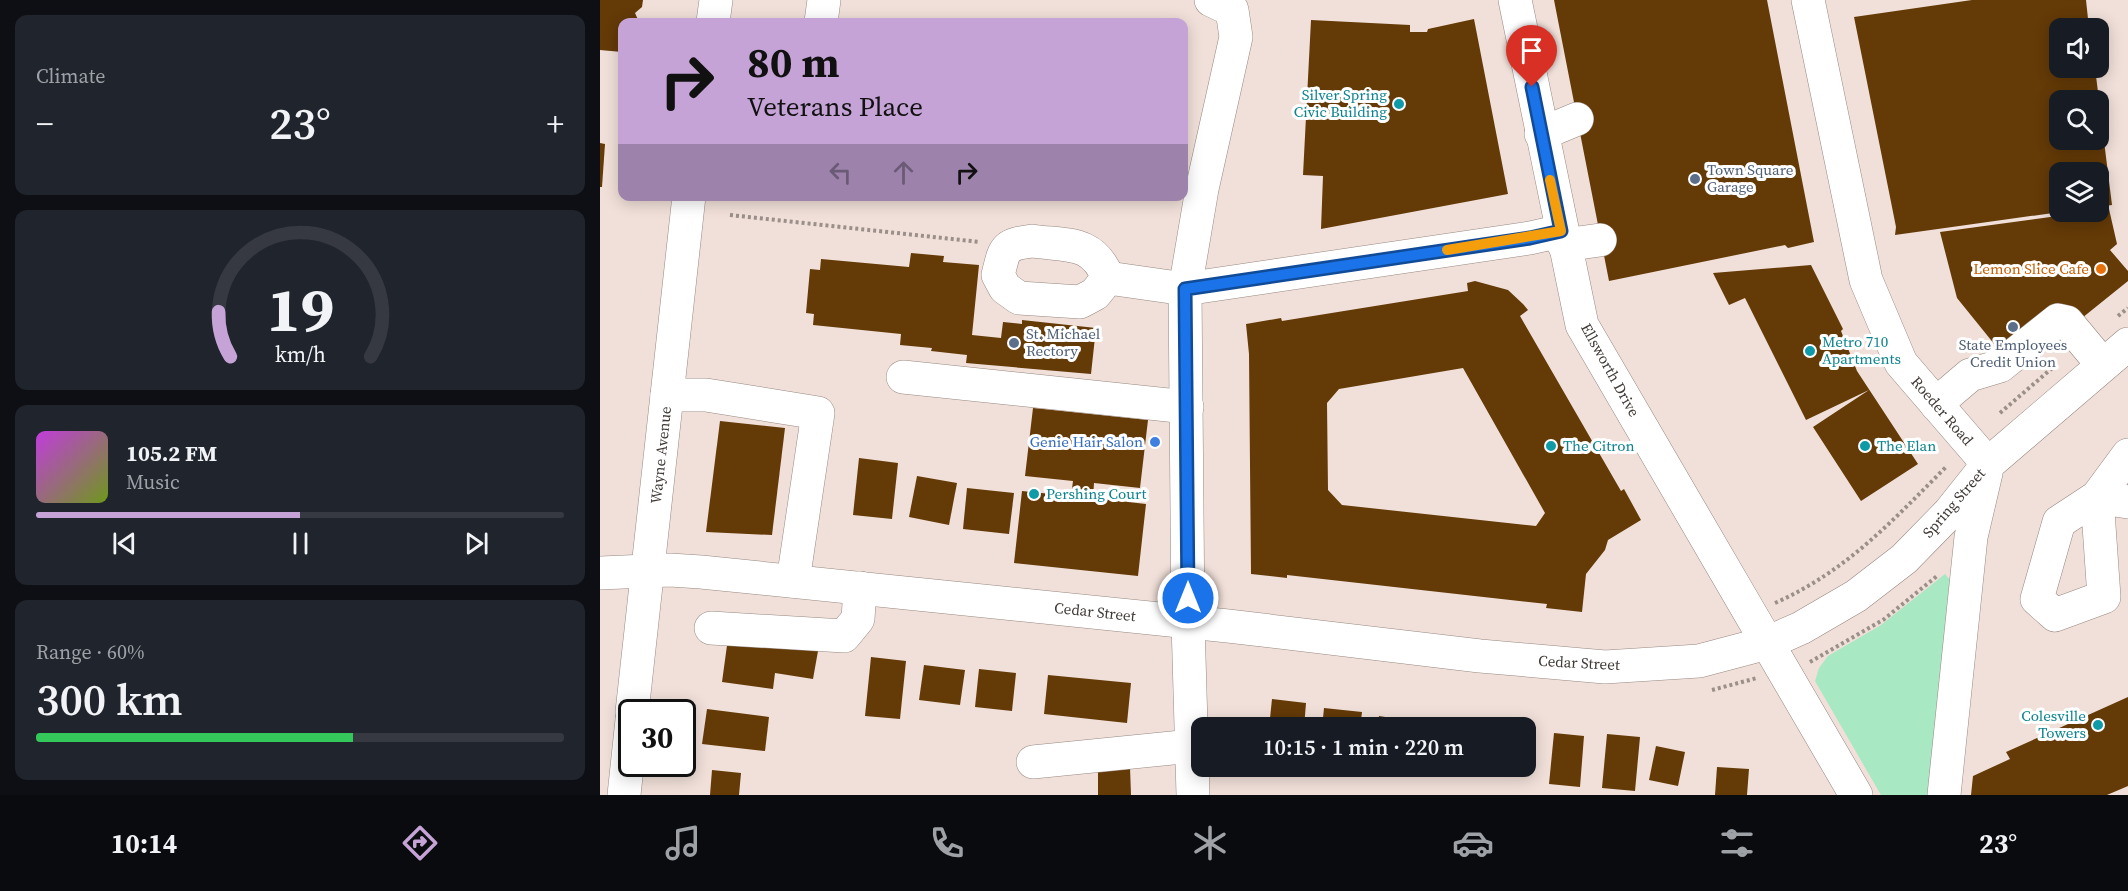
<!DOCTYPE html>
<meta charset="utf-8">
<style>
:root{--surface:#171b24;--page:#20242c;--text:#f1f3f6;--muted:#9ea1a6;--line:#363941;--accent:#c5a3d7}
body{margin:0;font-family:"Source Serif 4",serif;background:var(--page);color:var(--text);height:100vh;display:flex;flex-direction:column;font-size:22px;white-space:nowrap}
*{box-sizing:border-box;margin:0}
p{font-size:20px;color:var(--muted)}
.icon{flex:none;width:33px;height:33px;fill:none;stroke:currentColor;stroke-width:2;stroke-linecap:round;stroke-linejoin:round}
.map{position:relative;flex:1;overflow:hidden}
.details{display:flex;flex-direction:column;gap:15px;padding:15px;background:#0d0f14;width:600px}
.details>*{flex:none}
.guide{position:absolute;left:18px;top:18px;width:570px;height:183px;border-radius:12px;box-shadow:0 3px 15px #0003;background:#c5a3d7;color:#111;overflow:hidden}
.fabs{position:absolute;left:1449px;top:18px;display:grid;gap:12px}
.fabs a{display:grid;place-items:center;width:60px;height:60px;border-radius:12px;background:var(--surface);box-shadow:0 3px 15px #0003;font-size:30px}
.speed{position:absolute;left:18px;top:699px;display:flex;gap:12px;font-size:30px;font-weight:700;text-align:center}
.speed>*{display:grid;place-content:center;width:78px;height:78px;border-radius:50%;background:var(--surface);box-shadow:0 3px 15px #0003;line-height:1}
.speed .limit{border:3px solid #111;border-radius:9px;background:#fff;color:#111}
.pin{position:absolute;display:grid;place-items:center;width:51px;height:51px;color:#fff;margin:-62px -26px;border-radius:50% 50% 50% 0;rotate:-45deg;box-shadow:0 0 6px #0007}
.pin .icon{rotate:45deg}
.me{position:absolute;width:66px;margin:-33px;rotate:0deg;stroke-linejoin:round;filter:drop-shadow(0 0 4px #0008)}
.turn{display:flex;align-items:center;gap:21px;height:126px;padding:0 30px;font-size:27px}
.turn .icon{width:78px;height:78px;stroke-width:2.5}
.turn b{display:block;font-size:42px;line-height:51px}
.lanes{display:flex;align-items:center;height:57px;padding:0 30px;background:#0003;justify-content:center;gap:30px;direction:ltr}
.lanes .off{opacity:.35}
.big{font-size:45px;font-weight:600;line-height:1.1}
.details .widget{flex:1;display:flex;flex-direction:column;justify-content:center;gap:9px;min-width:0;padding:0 21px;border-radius:12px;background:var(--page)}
.details .dial{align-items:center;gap:0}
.dial svg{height:156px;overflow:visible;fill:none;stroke:var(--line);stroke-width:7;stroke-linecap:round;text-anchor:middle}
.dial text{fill:var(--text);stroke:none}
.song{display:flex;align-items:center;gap:18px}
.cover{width:72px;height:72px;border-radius:9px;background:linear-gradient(135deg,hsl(290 70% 55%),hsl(80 70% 35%))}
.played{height:6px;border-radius:3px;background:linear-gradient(90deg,var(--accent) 50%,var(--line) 50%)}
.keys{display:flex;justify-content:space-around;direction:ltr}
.heat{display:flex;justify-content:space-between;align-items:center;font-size:33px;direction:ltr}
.charge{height:9px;border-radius:4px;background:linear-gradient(90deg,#34c759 60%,var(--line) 0)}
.trip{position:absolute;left:591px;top:717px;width:345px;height:60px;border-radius:12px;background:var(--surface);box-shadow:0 3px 15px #0003;font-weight:600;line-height:60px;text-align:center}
.menu{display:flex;height:96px;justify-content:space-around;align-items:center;background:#090b0e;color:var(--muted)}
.menu .icon{width:42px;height:42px}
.menu .selected{color:var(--accent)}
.menu b{font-size:27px;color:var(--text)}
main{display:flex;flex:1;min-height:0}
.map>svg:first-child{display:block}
.green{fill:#a8e8c3}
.building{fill:#643a07;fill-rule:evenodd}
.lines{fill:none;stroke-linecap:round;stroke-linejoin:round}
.minor-casing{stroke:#978881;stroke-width:34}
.path{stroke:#9b8f8a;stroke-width:4;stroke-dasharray:3 3;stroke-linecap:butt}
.minor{stroke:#fff;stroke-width:33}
.route-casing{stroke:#114b97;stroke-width:15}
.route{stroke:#1a73e8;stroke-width:10}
.slow{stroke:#f59e0b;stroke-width:10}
.culture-dot{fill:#0f9aa8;stroke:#fff;stroke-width:2}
.service-dot{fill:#5c6f8a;stroke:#fff;stroke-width:2}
.food-dot{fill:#e8710a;stroke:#fff;stroke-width:2}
.shop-dot{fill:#3f7fe0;stroke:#fff;stroke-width:2}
.labels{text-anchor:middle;stroke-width:6;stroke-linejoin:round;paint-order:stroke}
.culture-label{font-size:15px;fill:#0d838f;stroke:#fff;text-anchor:start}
.service-label{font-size:15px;fill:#4e5e75;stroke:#fff;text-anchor:start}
.food-label{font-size:15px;fill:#c56008;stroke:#fff;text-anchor:end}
.street-label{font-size:15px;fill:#403936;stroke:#fff}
.shop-label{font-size:15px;fill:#366cbe;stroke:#fff;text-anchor:end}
</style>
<main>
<section class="details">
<div class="widget"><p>Climate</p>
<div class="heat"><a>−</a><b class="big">23°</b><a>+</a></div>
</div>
<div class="widget dial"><svg viewBox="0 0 100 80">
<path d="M14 69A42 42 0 1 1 86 69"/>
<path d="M14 69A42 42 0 0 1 8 46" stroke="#c5a3d7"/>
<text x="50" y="56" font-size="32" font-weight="700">19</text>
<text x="50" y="72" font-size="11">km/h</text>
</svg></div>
<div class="widget">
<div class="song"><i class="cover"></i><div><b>105.2 FM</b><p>Music</p></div></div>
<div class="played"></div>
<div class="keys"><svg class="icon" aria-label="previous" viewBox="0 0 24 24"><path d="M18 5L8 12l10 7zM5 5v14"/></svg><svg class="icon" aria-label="pause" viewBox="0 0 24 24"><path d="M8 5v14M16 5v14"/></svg><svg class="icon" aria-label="next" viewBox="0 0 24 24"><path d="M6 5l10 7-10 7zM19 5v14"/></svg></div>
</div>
<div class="widget"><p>Range · 60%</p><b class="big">300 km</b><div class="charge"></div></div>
</section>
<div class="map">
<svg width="1528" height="795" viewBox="0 0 1528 795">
<rect width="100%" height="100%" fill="#f1e0d9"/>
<path class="green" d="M1345 574 1350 580 1328 795H1281L1215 681 1219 668 1228 656 1281 625Z"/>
<g class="building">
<path d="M0 0H43L42 7 35 13 39 22H22V52L0 50Z"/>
<path d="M954 0H1167L1214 242 1188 248 1185 245 1009 281Z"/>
<path d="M1372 0H1486L1489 28H1460V68H1495L1499 100H1460V140H1498L1500 109 1512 205 1498 207V172H1460V212L1295 235 1296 227 1254 17Z"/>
<path d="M874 19 908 194 721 229 723 176 703 175 711 20 810 25V32H827L828 29Z"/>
<path d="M0 143 5 144 2 187H0Z"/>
<path d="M1509 209 1517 244 1510 250 1528 271V281L1416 371 1357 298 1340 232Z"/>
<path d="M311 253 344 256 343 262 379 265 372 335 401 338 403 322 422 324V320L496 328 491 374 366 363 367 355 331 351 332 348 300 345 301 334 213 325 214 314 206 313 210 269 220 270 221 259 309 267Z"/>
<path d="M1211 265 1243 329 1241 331 1257 371 1318 464 1261 501 1213 427 1269 390 1206 420 1145 298 1129 305 1113 273Z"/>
<path d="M875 281 908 290 923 304 928 310 920 316 1021 491 1024 489 1041 520 1008 540 1005 550 986 574 982 612 946 608 947 604 687 575V578L651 574 649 354 646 324 681 318 682 321 868 291 867 283ZM863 368 945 513 936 526 742 505 728 490 727 403 739 389Z"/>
<path d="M433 408 548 420 540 488 494 483 493 498 546 504 538 576 414 563 422 491 471 496 473 481 425 476Z"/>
<path d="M120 421 185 428 172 535 106 532Z"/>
<path d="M259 458 298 463 292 519 253 515Z"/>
<path d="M317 476 357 483 349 525 309 517Z"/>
<path d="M367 488 414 493 409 534 363 529Z"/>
<path d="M128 638 218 651 213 679 175 673 173 689 122 682Z"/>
<path d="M271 657 306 661 300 719 265 716Z"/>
<path d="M324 665 365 670 360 705 319 700Z"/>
<path d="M379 669 416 673 412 711 375 707Z"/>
<path d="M448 675 531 683 527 723 444 714Z"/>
<path d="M1528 697V786L1507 795H1371L1373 776 1410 759 1406 752Z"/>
<path d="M672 699 706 703 704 728H669Z"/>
<path d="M724 708 762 712 760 728H722Z"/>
<path d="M107 709 169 717 165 751 102 744Z"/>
<path d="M779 716 823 723 822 728H777Z"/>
<path d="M836 717 881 722 880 728H835Z"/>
<path d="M895 723 925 726V728H895Z"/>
<path d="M926 726 934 727 930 762 926 761Z"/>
<path d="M954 733 984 736 980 787 949 784Z"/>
<path d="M1007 734 1040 737 1035 791 1002 788Z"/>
<path d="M1056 746 1085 752 1078 786 1049 780Z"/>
<path d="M498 767H530L531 795H498Z"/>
<path d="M1117 767 1149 769 1147 795H1115Z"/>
<path d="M112 770 141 773 139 795H110Z"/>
</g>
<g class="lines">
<g class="minor-casing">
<g id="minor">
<path d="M915 0 982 325 1256 795"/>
<path d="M1208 0 1266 280 1301 363 1388 464"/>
<path d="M113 22 116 0"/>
<path d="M221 22 224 0"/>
<path d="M941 134 977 119"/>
<path d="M432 241C468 246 493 240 508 278L495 294 480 302 419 298 405 288 398 275C405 248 403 245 432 241Z"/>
<path d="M964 245 1000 240"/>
<path d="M508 278 585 289 930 238 961 231"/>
<path d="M303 377 587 407"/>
<path d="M67 395H106L218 413 193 581"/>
<path d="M1336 404 1370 375 1400 366 1458 320 1467 322 1502 364"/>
<path d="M1528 455 1497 497 1504 597 1455 615 1437 599 1459 522 1497 497 1528 502"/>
<path d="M0 573 70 570 101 572 628 626 880 656 1005 667 1099 661 1167 643 1201 628 1256 596 1304 559 1349 513 1388 464 1528 344"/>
<path d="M111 628 244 636 258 619 260 588"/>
<path d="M32 712 89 196"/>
<path d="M433 762 592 746"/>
<path d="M24 795 32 720"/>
<path d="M593 795 588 622 585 289 602 189 636 37 632 10 611 0"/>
<path d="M1344 795 1371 537 1386 473"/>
</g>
</g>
<g class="path">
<path d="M69 22H72"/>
<path d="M130 215 380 242"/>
<path d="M1518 316 1528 308"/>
<path d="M1400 413 1458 363"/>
<path d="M1175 603C1247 571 1292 521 1346 467"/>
<path d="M1210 662 1283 620 1337 576"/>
<path d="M1112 690 1157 678"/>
</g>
<use href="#minor" class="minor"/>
</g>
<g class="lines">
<g class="route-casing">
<path id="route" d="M588 598 585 289 930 238 961 231 932 87"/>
</g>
<use href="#route" class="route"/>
<path class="slow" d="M847 250 961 231 950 180"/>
</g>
<g class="culture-dot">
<circle cx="799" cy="104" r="6"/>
<circle cx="1210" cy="351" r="6"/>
<circle cx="951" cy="446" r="6"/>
<circle cx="1265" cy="446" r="6"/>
<circle cx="434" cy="494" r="6"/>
<circle cx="1498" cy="725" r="6"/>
</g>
<g class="service-dot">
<circle cx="1095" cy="179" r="6"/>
<circle cx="1413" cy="327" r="6"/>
<circle cx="414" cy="343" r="6"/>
</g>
<circle class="food-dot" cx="1501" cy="269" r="6"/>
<circle class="shop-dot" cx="555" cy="442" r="6"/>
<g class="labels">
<g class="culture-label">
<text x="787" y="100" text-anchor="end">Silver Spring<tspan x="787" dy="17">Civic Building</tspan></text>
<text x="1222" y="347">Metro 710<tspan x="1222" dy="17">Apartments</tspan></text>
<text x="963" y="451">The Citron</text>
<text x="1277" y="451">The Elan</text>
<text x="446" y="499">Pershing Court</text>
<text x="1486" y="721" text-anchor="end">Colesville<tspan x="1486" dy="17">Towers</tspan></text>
</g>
<g class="service-label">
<text x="1107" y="175">Town Square<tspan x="1107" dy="17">Garage</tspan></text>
<text x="426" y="339">St. Michael<tspan x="426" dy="17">Rectory</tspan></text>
<text x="1413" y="350" text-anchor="middle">State Employees<tspan x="1413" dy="17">Credit Union</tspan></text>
</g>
<g class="food-label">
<text x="1489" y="274">Lemon Slice Cafe</text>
</g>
<g class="street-label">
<text transform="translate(1010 370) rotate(61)" y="5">Ellsworth Drive</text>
<text transform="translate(1342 411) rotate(49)" y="5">Roeder Road</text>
<text transform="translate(61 455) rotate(-84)" y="5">Wayne Avenue</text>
<text transform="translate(1354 503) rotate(-49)" y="5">Spring Street</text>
<text transform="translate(495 612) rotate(6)" y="5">Cedar Street</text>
<text transform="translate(979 663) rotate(3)" y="5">Cedar Street</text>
</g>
<g class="shop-label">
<text x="543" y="447">Genie Hair Salon</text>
</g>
</g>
</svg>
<div class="fabs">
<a><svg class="icon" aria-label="sound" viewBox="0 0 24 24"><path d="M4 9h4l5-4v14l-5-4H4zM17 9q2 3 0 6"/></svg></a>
<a><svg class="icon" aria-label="search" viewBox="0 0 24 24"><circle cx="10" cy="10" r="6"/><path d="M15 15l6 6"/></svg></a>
<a><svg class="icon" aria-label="layers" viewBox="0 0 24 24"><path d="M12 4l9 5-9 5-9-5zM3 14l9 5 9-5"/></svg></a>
</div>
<div class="speed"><div class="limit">30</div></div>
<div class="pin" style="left:932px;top:87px;background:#d93025"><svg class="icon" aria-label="arrive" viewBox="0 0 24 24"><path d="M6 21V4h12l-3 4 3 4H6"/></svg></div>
<svg class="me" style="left:588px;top:598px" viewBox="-20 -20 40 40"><circle r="17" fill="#1a73e8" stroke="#fff" stroke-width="3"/><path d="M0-11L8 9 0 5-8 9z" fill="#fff"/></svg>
<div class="trip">10:15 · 1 min · 220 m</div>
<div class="guide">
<div class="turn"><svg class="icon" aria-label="right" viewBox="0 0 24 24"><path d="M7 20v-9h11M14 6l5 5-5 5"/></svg><div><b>80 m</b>Veterans Place</div></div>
<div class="lanes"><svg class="icon off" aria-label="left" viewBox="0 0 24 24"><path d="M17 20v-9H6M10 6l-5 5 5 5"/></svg><svg class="icon off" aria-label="ahead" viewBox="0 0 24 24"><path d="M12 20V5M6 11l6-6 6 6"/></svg><svg class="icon" aria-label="right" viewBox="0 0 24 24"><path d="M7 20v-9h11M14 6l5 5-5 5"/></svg></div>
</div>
</div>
</main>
<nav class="menu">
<b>10:14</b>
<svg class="icon selected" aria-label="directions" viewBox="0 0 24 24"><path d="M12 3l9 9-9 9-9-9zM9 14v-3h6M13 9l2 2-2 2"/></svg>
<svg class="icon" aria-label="music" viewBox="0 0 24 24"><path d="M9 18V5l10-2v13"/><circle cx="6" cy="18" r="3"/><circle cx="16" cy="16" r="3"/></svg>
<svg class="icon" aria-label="phone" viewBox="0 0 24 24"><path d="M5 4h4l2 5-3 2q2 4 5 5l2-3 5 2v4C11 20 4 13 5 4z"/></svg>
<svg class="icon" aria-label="climate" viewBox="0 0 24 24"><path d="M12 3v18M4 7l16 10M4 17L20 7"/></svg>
<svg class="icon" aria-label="car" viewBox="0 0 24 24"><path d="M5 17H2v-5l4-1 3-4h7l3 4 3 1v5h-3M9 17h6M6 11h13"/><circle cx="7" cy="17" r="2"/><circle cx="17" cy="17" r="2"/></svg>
<svg class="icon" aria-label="filters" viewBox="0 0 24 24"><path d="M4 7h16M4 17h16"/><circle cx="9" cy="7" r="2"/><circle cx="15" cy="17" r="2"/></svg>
<b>23°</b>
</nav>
